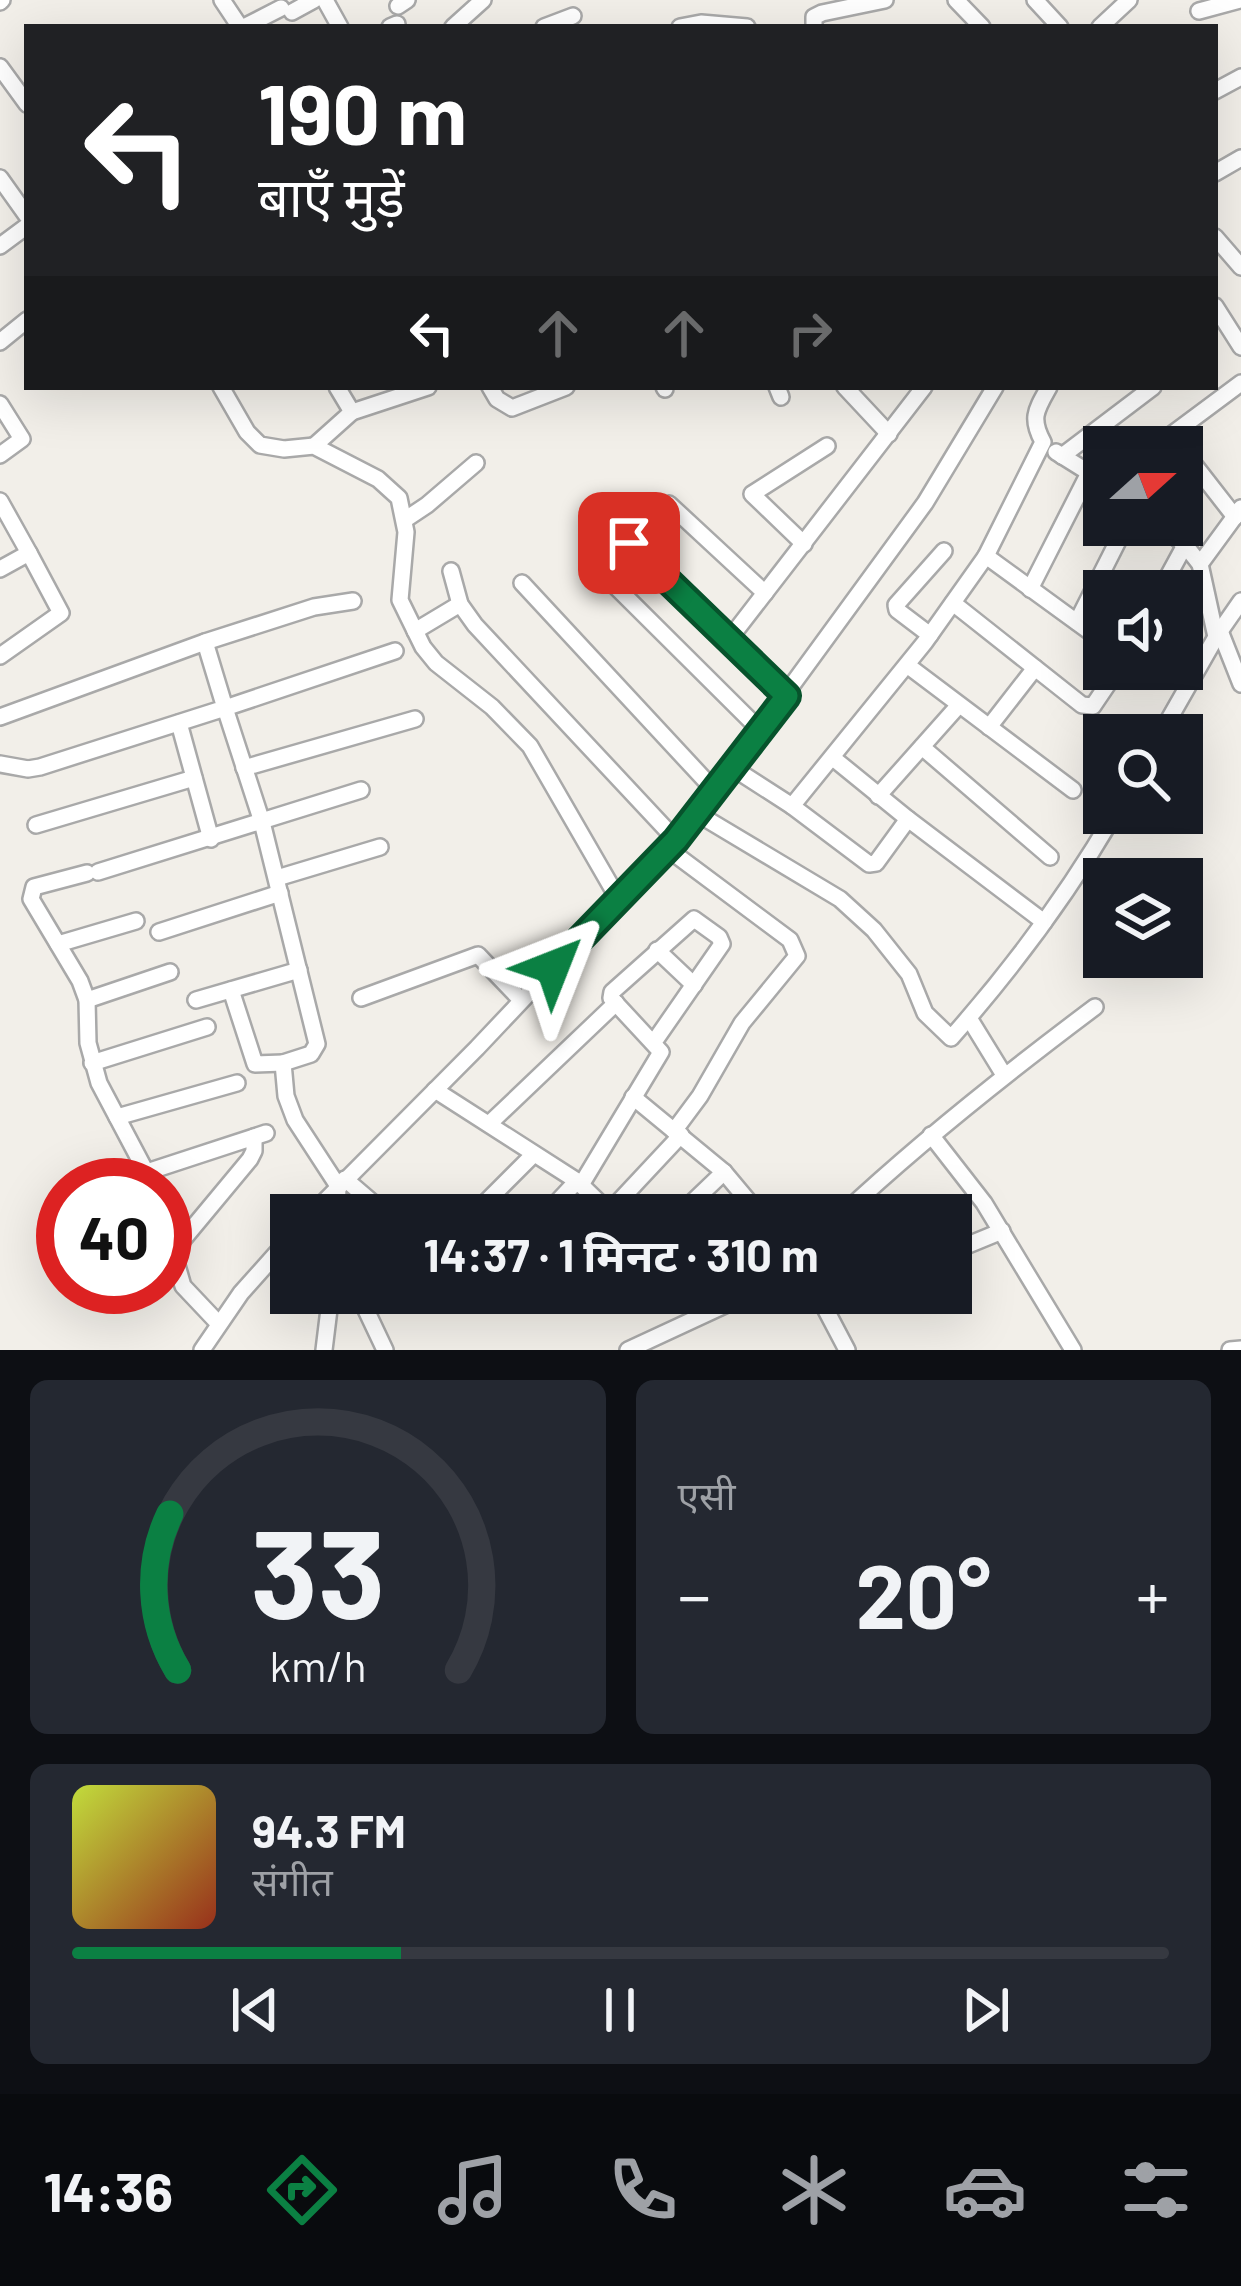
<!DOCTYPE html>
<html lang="hi">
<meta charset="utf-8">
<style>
:root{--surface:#171b24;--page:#242831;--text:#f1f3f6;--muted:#9ea1a6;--line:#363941;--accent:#0b8043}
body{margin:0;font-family:Barlow,"Noto Sans Devanagari",sans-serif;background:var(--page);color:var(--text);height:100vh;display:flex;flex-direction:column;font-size:45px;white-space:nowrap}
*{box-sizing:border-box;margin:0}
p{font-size:39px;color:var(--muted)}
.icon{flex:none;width:66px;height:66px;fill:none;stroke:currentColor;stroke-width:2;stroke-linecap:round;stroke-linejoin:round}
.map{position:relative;height:1350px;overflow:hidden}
.details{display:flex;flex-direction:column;gap:30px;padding:30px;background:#0d0f14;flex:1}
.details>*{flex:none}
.hud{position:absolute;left:24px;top:24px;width:1194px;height:366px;border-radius:0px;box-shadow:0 12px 48px #0002;background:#202124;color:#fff;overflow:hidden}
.needle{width:78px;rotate:69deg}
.buttons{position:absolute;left:1083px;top:426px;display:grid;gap:24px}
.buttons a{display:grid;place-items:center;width:120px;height:120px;border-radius:0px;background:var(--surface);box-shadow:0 12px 48px #0002;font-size:60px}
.speed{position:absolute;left:36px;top:1158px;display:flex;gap:24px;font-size:60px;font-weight:700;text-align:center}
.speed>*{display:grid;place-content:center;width:156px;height:156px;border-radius:50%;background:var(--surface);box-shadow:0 12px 48px #0002;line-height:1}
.speed .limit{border:18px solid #d22;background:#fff;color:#111}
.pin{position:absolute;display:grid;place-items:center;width:102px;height:102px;color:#fff;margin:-51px;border-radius:24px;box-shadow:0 6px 18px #0006}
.me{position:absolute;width:132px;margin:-66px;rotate:45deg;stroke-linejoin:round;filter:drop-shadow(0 0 9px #0008)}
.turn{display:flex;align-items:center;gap:42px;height:252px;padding:0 36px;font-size:54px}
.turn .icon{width:156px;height:156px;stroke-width:2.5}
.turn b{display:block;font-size:84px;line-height:102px}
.lanes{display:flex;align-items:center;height:114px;padding:0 36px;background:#0003;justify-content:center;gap:60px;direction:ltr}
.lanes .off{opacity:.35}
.big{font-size:90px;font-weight:700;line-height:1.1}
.details .card{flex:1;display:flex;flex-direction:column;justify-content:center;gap:18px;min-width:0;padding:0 42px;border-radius:18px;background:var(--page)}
.details .dial{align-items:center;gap:0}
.dial svg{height:312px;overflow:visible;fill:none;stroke:var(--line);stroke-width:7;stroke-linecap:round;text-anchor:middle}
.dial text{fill:var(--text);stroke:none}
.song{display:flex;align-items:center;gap:36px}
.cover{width:144px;height:144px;border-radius:18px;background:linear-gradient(135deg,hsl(70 70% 55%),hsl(10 70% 35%))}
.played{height:12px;border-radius:6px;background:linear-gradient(90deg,var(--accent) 30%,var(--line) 30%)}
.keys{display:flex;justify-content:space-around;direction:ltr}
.heat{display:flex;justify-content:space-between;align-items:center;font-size:66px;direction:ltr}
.details .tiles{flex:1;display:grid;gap:30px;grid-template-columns:1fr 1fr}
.card:last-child{grid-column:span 2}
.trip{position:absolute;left:270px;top:1194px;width:702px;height:120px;border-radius:0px;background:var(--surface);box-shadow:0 12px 48px #0002;font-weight:700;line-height:120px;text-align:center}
.dock{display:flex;height:192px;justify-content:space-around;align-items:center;background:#090b0e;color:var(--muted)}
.dock .icon{width:84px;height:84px}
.dock .on{color:var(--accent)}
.dock b{font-size:54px;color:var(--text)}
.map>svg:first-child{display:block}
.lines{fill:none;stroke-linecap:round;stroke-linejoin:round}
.minor-casing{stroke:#a9a9a9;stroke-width:20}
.minor{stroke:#fff;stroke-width:15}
.route-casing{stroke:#07532c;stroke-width:30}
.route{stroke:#0b8043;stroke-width:21}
</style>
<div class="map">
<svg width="1241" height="1350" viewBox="0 0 1241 1350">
<rect width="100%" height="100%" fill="#f2efe9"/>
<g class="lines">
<g class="minor-casing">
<g id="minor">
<path d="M222 0 240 27"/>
<path d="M325 0 340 27"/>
<path d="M956 0 982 27"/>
<path d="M1035 0 1060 27"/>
<path d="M0 2 2 0"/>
<path d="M398 6 407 0"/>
<path d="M1199 11 1240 0"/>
<path d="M292 12 314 0"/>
<path d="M244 27 281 8"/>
<path d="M390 27 397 24"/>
<path d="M453 27 483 0"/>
<path d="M544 27 573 16"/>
<path d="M680 27 701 23 747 27"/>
<path d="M814 27V17L822 13 885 0"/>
<path d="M1100 27 1129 0"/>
<path d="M0 67 27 104"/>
<path d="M1215 91 1241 77"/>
<path d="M1215 173 1241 158"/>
<path d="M0 178 27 216"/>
<path d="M1215 237 1241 267"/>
<path d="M0 246 27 226"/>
<path d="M1215 306 1241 347"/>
<path d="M0 342 27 320"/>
<path d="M221 387 247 432 260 445 284 449 314 446 378 479 399 498 406 532 400 600 423 647 436 663 492 707 530 746 619 900"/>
<path d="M337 387 352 412"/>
<path d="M490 387 497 399 512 408 566 387"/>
<path d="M664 387 665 389"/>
<path d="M777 387 781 397"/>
<path d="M845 387 889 434"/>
<path d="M0 404 22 439 0 455"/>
<path d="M314 446 352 412 428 387"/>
<path d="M1155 447 1241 383"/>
<path d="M1182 449 1235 517"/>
<path d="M1056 452 1104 482"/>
<path d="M1062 456 1153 387"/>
<path d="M0 501 29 553 0 569"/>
<path d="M669 504 765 593"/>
<path d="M406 519 427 505 476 463"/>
<path d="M1161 525 1185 545 1200 564 1241 508"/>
<path d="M629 543 727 642"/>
<path d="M804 544 752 494 827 446"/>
<path d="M986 556 1104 642"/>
<path d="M1200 564 1216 637"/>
<path d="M596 567 761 731"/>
<path d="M451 571 460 604 475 625 676 840"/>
<path d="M522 583 716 792"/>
<path d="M1030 589 1089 473"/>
<path d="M1160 591 1185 545"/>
<path d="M953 603 1082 705 1093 706 1118 669"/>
<path d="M1077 622 1126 525"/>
<path d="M415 631 460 604"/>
<path d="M1220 631 1241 684"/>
<path d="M930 635 897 610 896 605 944 551"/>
<path d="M205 642 314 607 353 601"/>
<path d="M0 656 61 613 29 553"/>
<path d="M907 665 1073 790"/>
<path d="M787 696 727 642 924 387"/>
<path d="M0 717 205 642 225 708 40 767 28 769 0 764"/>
<path d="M179 723 211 839"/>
<path d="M989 727 1035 668"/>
<path d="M1160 735 1216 637 1241 601"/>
<path d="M922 747 1050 857"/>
<path d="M833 758 908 819"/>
<path d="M244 768 415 719"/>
<path d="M733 768 792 806 925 642 986 556 1043 442C1030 418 1036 410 1049 387"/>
<path d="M878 796 959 705"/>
<path d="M792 806 869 864 876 863 908 819 1044 922"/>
<path d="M698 814 840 899 874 930 909 974 925 1013 951 1038C1013 968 1068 894 1115 813"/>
<path d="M36 825 194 778"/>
<path d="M668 849 790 940 797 956 742 1023 700 1096 674 1131"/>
<path d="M98 872 361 790"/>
<path d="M87 873 34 887 31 899 80 981 87 1000 88 1043 99 1083 153 1185"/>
<path d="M277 878 380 847"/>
<path d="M159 932 280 893"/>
<path d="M58 944 136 921"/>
<path d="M657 950 694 985"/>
<path d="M231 990 255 1064 283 1063"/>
<path d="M361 998 478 955 521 1000"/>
<path d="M87 1000 170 972"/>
<path d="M196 1000 299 970"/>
<path d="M969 1018 1004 1075"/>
<path d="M92 1063 207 1027"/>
<path d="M435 1090 577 1181 612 1215"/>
<path d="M633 1097 724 1172 760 1215"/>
<path d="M117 1117 237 1083"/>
<path d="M489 1124 616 1003"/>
<path d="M931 1135 984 1203 1073 1350"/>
<path d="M147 1172 266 1133"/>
<path d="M345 1179 387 1215"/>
<path d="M581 1185 661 1052 611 998 612 992 694 919 719 937 722 944 654 1042"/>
<path d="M609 1212 681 1135"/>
<path d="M311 1215 477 1048 698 814 925 503 995 387"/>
<path d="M337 1215 338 1186 295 1120 286 1096 283 1063 311 1054 317 1044 262 822 225 708 395 651"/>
<path d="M473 1215 534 1154"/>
<path d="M545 1215 577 1181"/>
<path d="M679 1215 724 1172"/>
<path d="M842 1215C922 1140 1007 1073 1095 1007"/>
<path d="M165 1224 183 1286 218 1323"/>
<path d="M951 1252 1002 1231"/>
<path d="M171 1254 250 1159 254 1151V1137"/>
<path d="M358 1293 385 1350"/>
<path d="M817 1293 847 1350"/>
<path d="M202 1350 241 1293 291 1237"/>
<path d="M324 1350 331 1293"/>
<path d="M628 1350 751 1293"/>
<path d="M1230 1350 1241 1349"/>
</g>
</g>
<use href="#minor" class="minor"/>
</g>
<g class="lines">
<g class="route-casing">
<path id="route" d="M553 967 676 840 787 696 629 543"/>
</g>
<use href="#route" class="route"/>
</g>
</svg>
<div class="buttons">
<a><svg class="needle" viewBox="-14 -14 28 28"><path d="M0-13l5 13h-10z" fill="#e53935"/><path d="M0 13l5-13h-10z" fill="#9ea1a6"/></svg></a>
<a><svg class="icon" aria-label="sound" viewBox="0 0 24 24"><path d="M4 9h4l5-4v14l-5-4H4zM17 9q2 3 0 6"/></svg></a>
<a><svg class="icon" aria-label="search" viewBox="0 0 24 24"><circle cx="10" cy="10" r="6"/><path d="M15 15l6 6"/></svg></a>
<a><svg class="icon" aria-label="layers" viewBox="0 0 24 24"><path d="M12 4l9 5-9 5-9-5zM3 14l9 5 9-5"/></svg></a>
</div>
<div class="speed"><div class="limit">40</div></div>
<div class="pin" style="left:629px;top:543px;background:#d93025"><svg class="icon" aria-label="arrive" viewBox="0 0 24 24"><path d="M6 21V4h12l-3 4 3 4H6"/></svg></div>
<svg class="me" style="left:553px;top:967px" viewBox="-20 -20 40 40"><path d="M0-17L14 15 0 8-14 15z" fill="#0b8043" stroke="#fff" stroke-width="4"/></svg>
<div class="trip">14:37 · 1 मिनट · 310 m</div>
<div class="hud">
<div class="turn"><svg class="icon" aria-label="left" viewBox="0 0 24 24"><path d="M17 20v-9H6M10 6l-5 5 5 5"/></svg><div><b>190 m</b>बाएँ मुड़ें</div></div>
<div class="lanes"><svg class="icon" aria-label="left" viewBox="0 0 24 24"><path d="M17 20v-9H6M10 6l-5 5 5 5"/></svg><svg class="icon off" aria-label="ahead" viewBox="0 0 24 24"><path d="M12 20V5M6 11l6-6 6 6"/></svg><svg class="icon off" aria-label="ahead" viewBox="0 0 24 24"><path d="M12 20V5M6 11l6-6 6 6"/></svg><svg class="icon off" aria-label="right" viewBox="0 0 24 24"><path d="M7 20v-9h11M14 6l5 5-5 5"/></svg></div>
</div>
</div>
<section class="details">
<div class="tiles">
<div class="card dial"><svg viewBox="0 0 100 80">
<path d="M14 69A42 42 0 1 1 86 69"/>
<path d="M14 69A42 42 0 0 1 12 29" stroke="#0b8043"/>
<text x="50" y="56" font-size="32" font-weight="700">33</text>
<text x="50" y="72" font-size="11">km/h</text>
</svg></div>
<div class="card"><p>एसी</p>
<div class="heat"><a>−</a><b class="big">20°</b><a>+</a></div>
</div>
<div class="card">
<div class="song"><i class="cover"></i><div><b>94.3 FM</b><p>संगीत</p></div></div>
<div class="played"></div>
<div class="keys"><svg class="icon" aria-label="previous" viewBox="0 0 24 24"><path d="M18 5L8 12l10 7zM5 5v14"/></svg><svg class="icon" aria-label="pause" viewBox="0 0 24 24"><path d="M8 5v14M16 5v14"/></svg><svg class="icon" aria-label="next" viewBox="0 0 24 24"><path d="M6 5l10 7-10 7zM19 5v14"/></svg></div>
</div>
</div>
</section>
<nav class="dock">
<b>14:36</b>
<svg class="icon on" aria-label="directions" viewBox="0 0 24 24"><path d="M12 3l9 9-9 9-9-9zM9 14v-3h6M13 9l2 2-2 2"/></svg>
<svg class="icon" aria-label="music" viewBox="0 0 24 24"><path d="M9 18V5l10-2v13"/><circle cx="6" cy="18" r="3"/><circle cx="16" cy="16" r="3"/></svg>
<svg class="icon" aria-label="phone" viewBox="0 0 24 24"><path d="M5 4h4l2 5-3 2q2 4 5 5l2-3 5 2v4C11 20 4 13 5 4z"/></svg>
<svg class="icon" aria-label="climate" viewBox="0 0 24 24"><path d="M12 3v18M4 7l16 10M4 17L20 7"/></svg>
<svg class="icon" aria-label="car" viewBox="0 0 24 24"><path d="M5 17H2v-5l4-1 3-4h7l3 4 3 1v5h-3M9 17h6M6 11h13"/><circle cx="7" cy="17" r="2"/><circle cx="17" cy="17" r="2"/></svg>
<svg class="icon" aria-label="filters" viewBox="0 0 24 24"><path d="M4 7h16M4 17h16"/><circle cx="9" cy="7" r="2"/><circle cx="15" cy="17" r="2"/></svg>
</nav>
